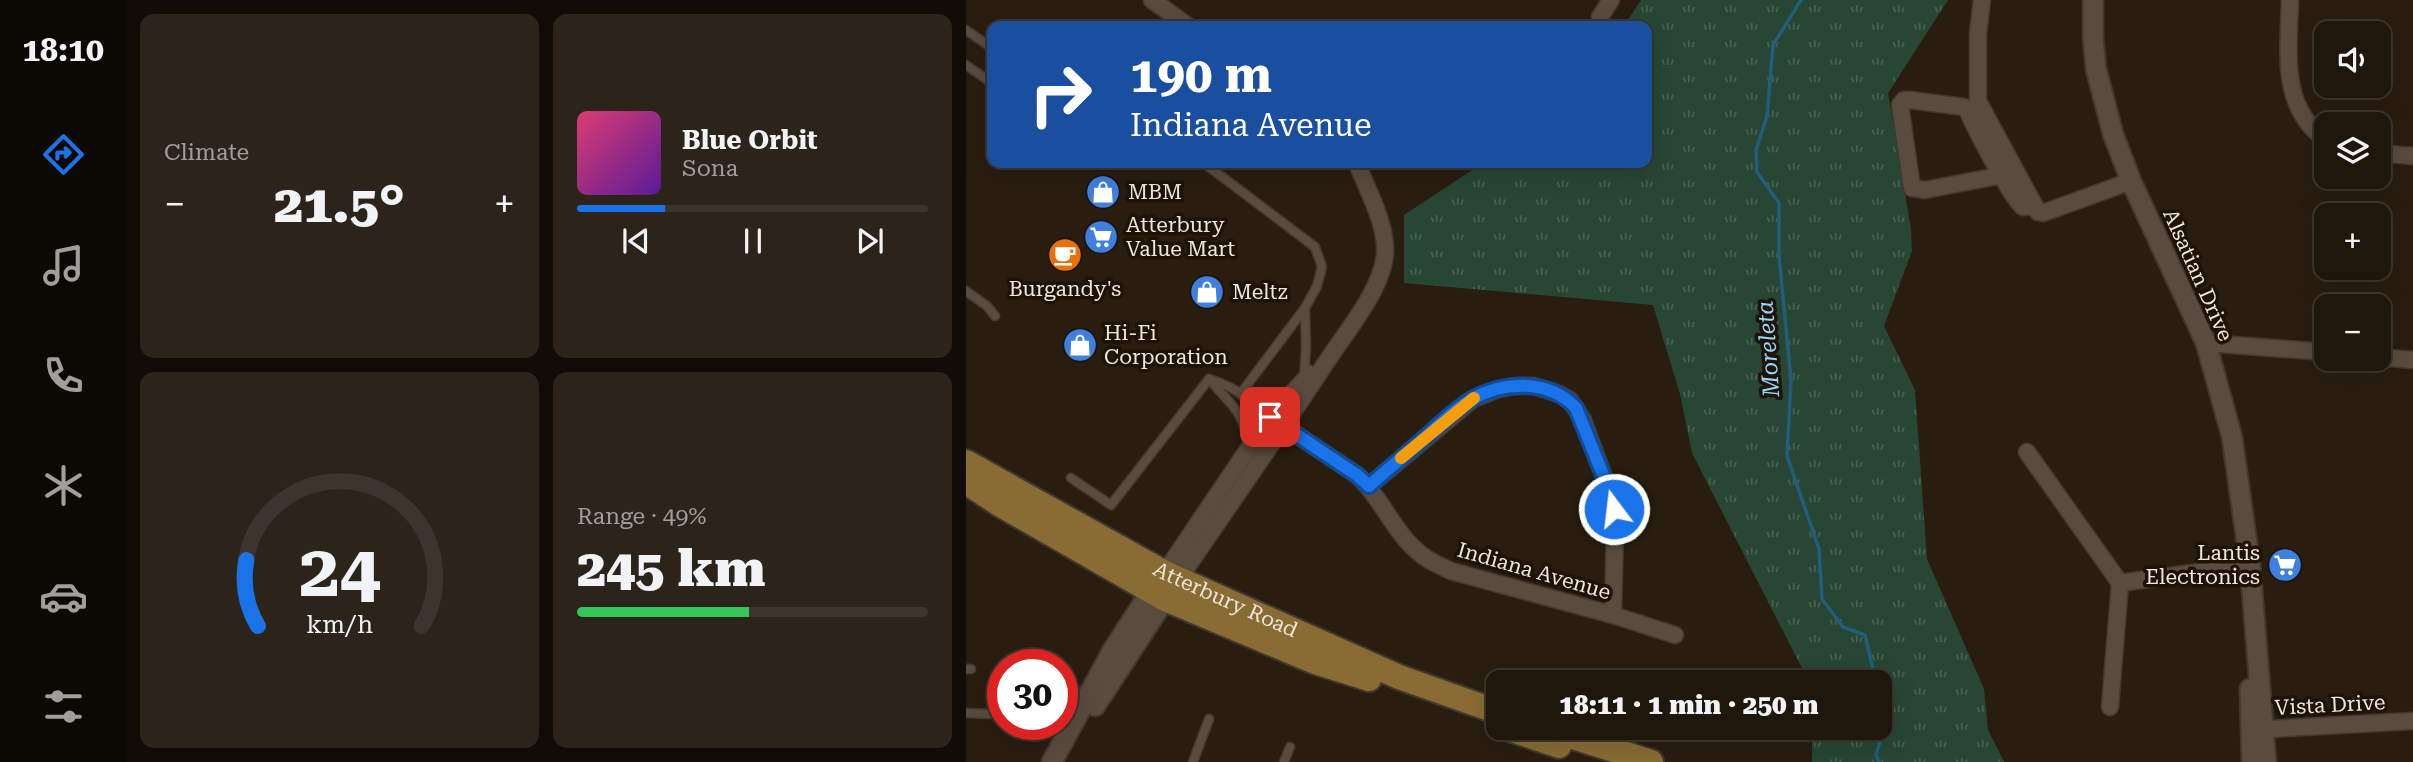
<!DOCTYPE html>
<meta charset="utf-8">
<style>
:root{--surface:#1f160c;--page:#2c231a;--text:#f1f3f6;--muted:#a19f9d;--line:#3c352d;--accent:#1a73e8}
body{margin:0;font-family:"Roboto Serif",serif;background:var(--page);color:var(--text);height:100vh;display:flex;flex-direction:column;font-size:26px;white-space:nowrap}
*{box-sizing:border-box;margin:0}
p{font-size:23px;color:var(--muted)}
.icon{flex:none;width:38px;height:38px;fill:none;stroke:currentColor;stroke-width:2;stroke-linecap:round;stroke-linejoin:round}
.map{position:relative;flex:1;overflow:hidden}
.sheet{display:flex;flex-direction:column;gap:14px;padding:14px;background:#110c07;width:840px}
.sheet>*{flex:none}
.guide{position:absolute;left:21px;top:21px;width:665px;height:147px;border-radius:14px;box-shadow:0 7px 28px #0002,0 0 0 2px var(--line);background:#1a4fa0;color:#fff;overflow:hidden}
.fabs{position:absolute;left:1348px;top:21px;display:grid;gap:14px}
.fabs a{display:grid;place-items:center;width:77px;height:77px;border-radius:14px;background:var(--surface);box-shadow:0 7px 28px #0002,0 0 0 2px var(--line);font-size:35px}
.speed{position:absolute;left:21px;top:649px;display:flex;gap:14px;font-size:35px;font-weight:700;text-align:center}
.speed>*{display:grid;place-content:center;width:91px;height:91px;border-radius:50%;background:var(--surface);box-shadow:0 7px 28px #0002,0 0 0 2px var(--line);line-height:1}
.speed .limit{border:10px solid #d22;background:#fff;color:#111}
.pin{position:absolute;display:grid;place-items:center;width:60px;height:60px;color:#fff;margin:-30px;border-radius:14px;box-shadow:0 4px 10px #0006}
.me{position:absolute;width:77px;margin:-38px;rotate:345deg;stroke-linejoin:round;filter:drop-shadow(0 0 5px #0008)}
.turn{display:flex;align-items:center;gap:24px;height:147px;padding:0 28px;font-size:32px}
.turn .icon{width:91px;height:91px;stroke-width:2.5}
.turn b{display:block;font-size:49px;line-height:60px}
.big{font-size:52px;font-weight:800;line-height:1.1}
.sheet .widget{flex:1;display:flex;flex-direction:column;justify-content:center;gap:10px;min-width:0;padding:0 24px;border-radius:14px;background:var(--page)}
.sheet .dial{align-items:center;gap:0}
.dial svg{height:182px;overflow:visible;fill:none;stroke:var(--line);stroke-width:7;stroke-linecap:round;text-anchor:middle}
.dial text{fill:var(--text);stroke:none}
.song{display:flex;align-items:center;gap:21px}
.cover{width:84px;height:84px;border-radius:10px;background:linear-gradient(135deg,hsl(340 70% 55%),hsl(270 70% 35%))}
.played{height:7px;border-radius:4px;background:linear-gradient(90deg,var(--accent) 25%,var(--line) 25%)}
.keys{display:flex;justify-content:space-around;direction:ltr}
.heat{display:flex;justify-content:space-between;align-items:center;font-size:38px;direction:ltr}
.charge{height:10px;border-radius:5px;background:linear-gradient(90deg,#34c759 49%,var(--line) 0)}
.sheet .tiles{flex:1;display:grid;gap:14px;grid-template-columns:repeat(2,1fr)}
.trip{position:absolute;left:520px;top:670px;width:406px;height:70px;border-radius:14px;background:var(--surface);box-shadow:0 7px 28px #0002,0 0 0 2px var(--line);font-weight:800;line-height:70px;text-align:center}
main{display:flex;flex:1;min-height:0}
.tab-bar{display:flex;flex-direction:column;width:126px;justify-content:space-around;align-items:center;background:#0c0905;color:var(--muted)}
.tab-bar .icon{width:49px;height:49px}
.tab-bar .current{color:var(--accent)}
.tab-bar b{font-size:32px;color:var(--text)}
.map>svg:first-child{display:block}
.grass{fill:url(#grass-tufts)}
.lines{fill:none;stroke-linecap:round;stroke-linejoin:round}
.stream{stroke:#205e7c;stroke-width:3.5}
.service-casing{stroke:#423830;stroke-width:11}
.minor-casing{stroke:#423830;stroke-width:19}
.tertiary-casing{stroke:#423830;stroke-width:23}
.primary-casing{stroke:#423830;stroke-width:28}
.service{stroke:#594b3d;stroke-width:8}
.minor{stroke:#594b3d;stroke-width:16}
.tertiary{stroke:#594b3d;stroke-width:19}
.primary{stroke:#886c33;stroke-width:24}
.route-casing{stroke:#114b97;stroke-width:18}
.route{stroke:#1a73e8;stroke-width:12}
.slow{stroke:#f59e0b;stroke-width:12}
.labels{text-anchor:middle;stroke-width:7;stroke-linejoin:round;paint-order:stroke}
.poi-label{font-size:21px;fill:#eee5dc;stroke:#1f1307;text-anchor:start}
.street-label{font-size:21px;fill:#eee5dc;stroke:#1f1307}
.water-label{font-size:23px;font-style:italic;fill:#93d8fe;stroke:#1f1307}
</style>
<main>
<nav class="tab-bar">
<b>18:10</b>
<svg class="icon current" aria-label="directions" viewBox="0 0 24 24"><path d="M12 3l9 9-9 9-9-9zM9 14v-3h6M13 9l2 2-2 2"/></svg>
<svg class="icon" aria-label="music" viewBox="0 0 24 24"><path d="M9 18V5l10-2v13"/><circle cx="6" cy="18" r="3"/><circle cx="16" cy="16" r="3"/></svg>
<svg class="icon" aria-label="phone" viewBox="0 0 24 24"><path d="M5 4h4l2 5-3 2q2 4 5 5l2-3 5 2v4C11 20 4 13 5 4z"/></svg>
<svg class="icon" aria-label="climate" viewBox="0 0 24 24"><path d="M12 3v18M4 7l16 10M4 17L20 7"/></svg>
<svg class="icon" aria-label="car" viewBox="0 0 24 24"><path d="M5 17H2v-5l4-1 3-4h7l3 4 3 1v5h-3M9 17h6M6 11h13"/><circle cx="7" cy="17" r="2"/><circle cx="17" cy="17" r="2"/></svg>
<svg class="icon" aria-label="filters" viewBox="0 0 24 24"><path d="M4 7h16M4 17h16"/><circle cx="9" cy="7" r="2"/><circle cx="15" cy="17" r="2"/></svg>
</nav>
<section class="sheet">
<div class="tiles">
<div class="widget"><p>Climate</p>
<div class="heat"><a>−</a><b class="big">21.5°</b><a>+</a></div>
</div>
<div class="widget">
<div class="song"><i class="cover"></i><div><b>Blue Orbit</b><p>Sona</p></div></div>
<div class="played"></div>
<div class="keys"><svg class="icon" aria-label="previous" viewBox="0 0 24 24"><path d="M18 5L8 12l10 7zM5 5v14"/></svg><svg class="icon" aria-label="pause" viewBox="0 0 24 24"><path d="M8 5v14M16 5v14"/></svg><svg class="icon" aria-label="next" viewBox="0 0 24 24"><path d="M6 5l10 7-10 7zM19 5v14"/></svg></div>
</div>
<div class="widget dial"><svg viewBox="0 0 100 80">
<path d="M14 69A42 42 0 1 1 86 69"/>
<path d="M14 69A42 42 0 0 1 9 40" stroke="#1a73e8"/>
<text x="50" y="56" font-size="32" font-weight="700">24</text>
<text x="50" y="72" font-size="11">km/h</text>
</svg></div>
<div class="widget"><p>Range · 49%</p><b class="big">245 km</b><div class="charge"></div></div>
</div>
</section>
<div class="map">
<svg width="1447" height="762" viewBox="0 0 1447 762">
<defs>
<pattern id="grass-tufts" width="24" height="20" patternUnits="userSpaceOnUse" patternTransform="scale(1.75)"><rect width="24" height="20" fill="#274633"/><path d="M3 7l-1-3M5 7V3M7 7l1-3M15 17l-1-3M17 17v-4M19 17l1-3" fill="none" stroke="#476150"/></pattern>
</defs>
<rect width="100%" height="100%" fill="#291d10"/>
<path class="grass" d="M675 0H982L922 93 945 229 946 251 918 326 949 390 961 559 1018 689 1022 730 1038 762H846V728H914V682H843L726 453 714 394 687 305 438 283V215L517 163H681V26H658Z"/>
<g class="lines">
<g class="stream">
<path d="M835 0 807 45 801 116 790 150 791 172 813 203V256L825 380 821 456 853 549 856 599 877 627 899 635 910 682"/>
<path d="M913 762 910 755 920 722 914 695"/>
</g>
<g class="service-casing">
<g id="service">
<path d="M0 30 26 48"/>
<path d="M0 65 26 83"/>
<path d="M238 163 349 247 356 267 351 286 339 308 275 393"/>
<path d="M0 291 21 306 29 316"/>
<path d="M243 379C274 389 288 398 292 434"/>
<path d="M338 379 340 347 339 308"/>
<path d="M245 381C265 406 279 411 281 446"/>
<path d="M105 478 145 505 243 379"/>
<path d="M0 669H5"/>
<path d="M0 713 24 714"/>
<path d="M227 762 243 719"/>
<path d="M318 762 324 747"/>
</g>
</g>
<g class="minor-casing">
<g id="minor">
<path d="M186 0 222 26"/>
<path d="M1016 0 1012 33V101L1072 212 1077 213 1165 181"/>
<path d="M1324 0C1323 50 1313 107 1360 140"/>
<path d="M634 17 645 0"/>
<path d="M1412 153 1447 156"/>
<path d="M1037 175 959 190 946 188 934 105 938 100H944L998 107 1001 110C1009 128 1044 196 1057 207L1068 206"/>
<path d="M1240 343 1360 352"/>
<path d="M1412 357 1447 360"/>
<path d="M304 417 391 475C416 498 428 534 456 555 464 562 475 566 485 571L647 615 709 635"/>
<path d="M1061 452 1154 583 1144 707"/>
<path d="M403 486 507 399 533 389 549 386H568L593 394 604 400 617 420 645 496 649 525 647 615"/>
<path d="M195 578 304 417 344 374"/>
<path d="M1154 583 1284 565"/>
<path d="M208 586C259 512 311 437 361 361 380 332 416 290 419 254 421 224 401 190 391 163"/>
<path d="M1285 730 1447 721"/>
</g>
</g>
<g class="tertiary-casing">
<g id="tertiary">
<path d="M1127 0V38L1130 69 1147 134 1165 181 1240 343 1266 437 1284 565 1300 762"/>
<path d="M1284 689 1286 762"/>
<path d="M129 706 199 599"/>
<path d="M86 762 147 650 185 591"/>
</g>
</g>
<g class="primary-casing">
<g id="primary">
<path id="s1" d="M0 462 199 573 433 677 532 712"/>
<path d="M0 482 33 504 199 599 349 662 403 679"/>
<path d="M540 728 593 746"/>
<path d="M579 728 685 762"/>
</g>
</g>
<use href="#service" class="service"/>
<use href="#minor" class="minor"/>
<use href="#tertiary" class="tertiary"/>
<use href="#primary" class="primary"/>
</g>
<g class="lines">
<g class="route-casing">
<path id="route" d="M304 417 391 475 403 486C423 468 444 451 464 433 477 421 491 408 506 399 538 381 583 379 610 408L640 482 648 509"/>
</g>
<use href="#route" class="route"/>
<path class="slow" d="M435 458 508 398"/>
</g>
<defs>
<g id="shop-disc" transform="scale(1.75)"><circle r="9.5" fill="#3f7fe0" stroke="#1f1307"/><path d="M-5-2.5h2.3a2.7 3.5 0 0 1 5.4 0H5L5.5 6h-11ZM-1.5-2.5h3a1.5 2.3 0 0 0-3 0Z" fill="#fff"/></g>
<g id="supermarket-disc" transform="scale(1.75)"><circle r="9.5" fill="#3f7fe0" stroke="#1f1307"/><path d="M-6-5.5h2.5l.6 2H6L4.5 2H-2.5L-4.4-4H-6ZM-1.5 3.2a1.3 1.3 0 1 0 .1 0ZM3 3.2a1.3 1.3 0 1 0 .1 0Z" fill="#fff"/></g>
<g id="cafe-disc" transform="scale(1.75)"><circle r="9.5" fill="#e8710a" stroke="#1f1307"/><path d="M-5.5-4.5H6V0H3Q3 3.5 0 3.5H-2.5Q-5.5 3.5-5.5 0ZM3-3.2v2h1.7v-2ZM-6 4.5H4V6H-6Z" fill="#fff"/></g>
</defs>
<g fill-rule="evenodd">
<use href="#shop-disc" x="137" y="192"/>
<use href="#supermarket-disc" x="135" y="237"/>
<use href="#cafe-disc" x="99" y="255"/>
<use href="#shop-disc" x="241" y="292"/>
<use href="#shop-disc" x="114" y="345"/>
<use href="#supermarket-disc" x="1319" y="565"/>
</g>
<g class="labels">
<g class="poi-label">
<text x="162" y="199">MBM</text>
<text x="160" y="232">Atterbury<tspan x="160" dy="24">Value Mart</tspan></text>
<text x="99" y="296" text-anchor="middle">Burgandy's</text>
<text x="266" y="299">Meltz</text>
<text x="138" y="340">Hi-Fi<tspan x="138" dy="24">Corporation</tspan></text>
<text x="1294" y="560" text-anchor="end">Lantis<tspan x="1294" dy="24">Electronics</tspan></text>
</g>
<g class="street-label">
<text transform="translate(1232 275) rotate(66)" y="7">Alsatian Drive</text>
<text transform="translate(568 571) rotate(16)" y="7">Indiana Avenue</text>
<text dy="7" stroke="none"><textPath href="#s1" startOffset="294">Atterbury Road</textPath></text>
<text transform="translate(1364 705) rotate(-3)" y="7">Vista Drive</text>
</g>
<g class="water-label">
<text transform="translate(802 349) rotate(-94)" y="8">Moreleta</text>
</g>
</g>
</svg>
<div class="fabs">
<a><svg class="icon" aria-label="sound" viewBox="0 0 24 24"><path d="M4 9h4l5-4v14l-5-4H4zM17 9q2 3 0 6"/></svg></a>
<a><svg class="icon" aria-label="layers" viewBox="0 0 24 24"><path d="M12 4l9 5-9 5-9-5zM3 14l9 5 9-5"/></svg></a>
<a>+</a>
<a>−</a>
</div>
<div class="speed"><div class="limit">30</div></div>
<div class="pin" style="left:304px;top:417px;background:#d93025"><svg class="icon" aria-label="arrive" viewBox="0 0 24 24"><path d="M6 21V4h12l-3 4 3 4H6"/></svg></div>
<svg class="me" style="left:648px;top:509px" viewBox="-20 -20 40 40"><circle r="17" fill="#1a73e8" stroke="#fff" stroke-width="3"/><path d="M0-11L8 9 0 5-8 9z" fill="#fff"/></svg>
<div class="trip">18:11 · 1 min · 250 m</div>
<div class="guide">
<div class="turn"><svg class="icon" aria-label="right" viewBox="0 0 24 24"><path d="M7 20v-9h11M14 6l5 5-5 5"/></svg><div><b>190 m</b>Indiana Avenue</div></div>
</div>
</div>
</main>
